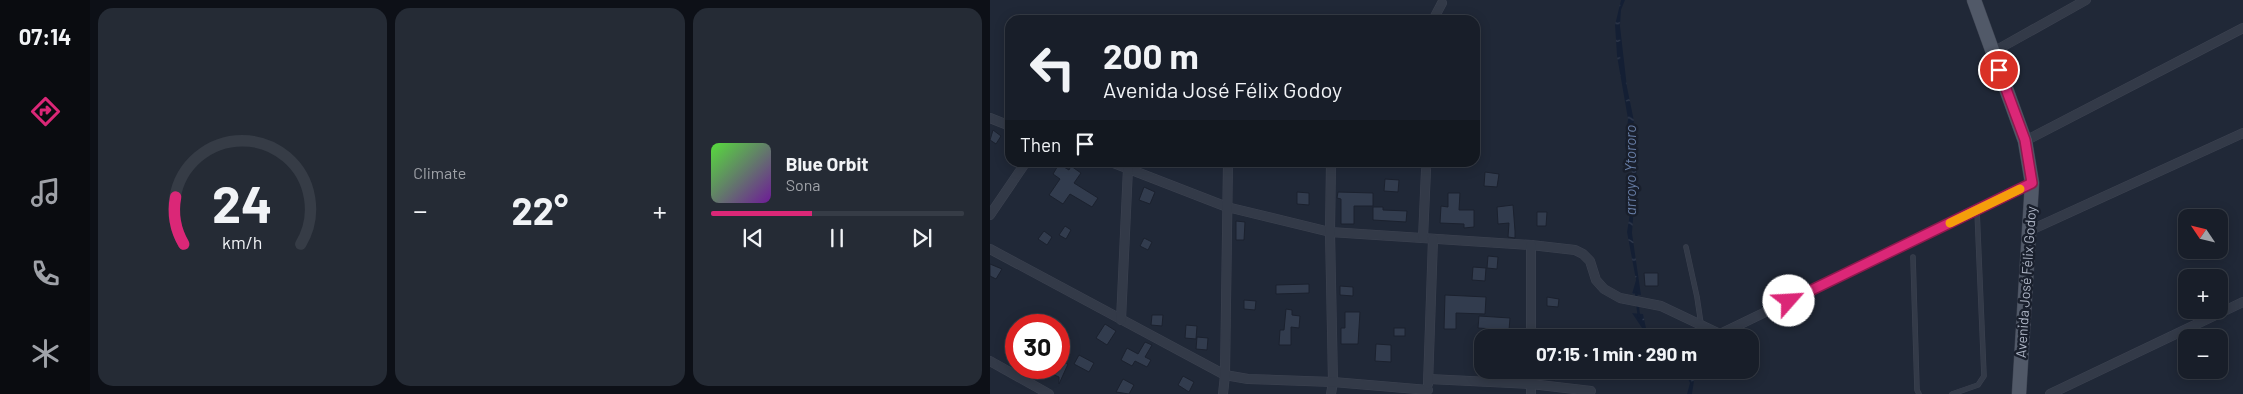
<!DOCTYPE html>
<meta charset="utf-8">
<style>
:root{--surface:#181e29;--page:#252b35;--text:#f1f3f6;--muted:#9fa2a8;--line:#363c46;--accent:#db2777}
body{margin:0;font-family:Barlow,sans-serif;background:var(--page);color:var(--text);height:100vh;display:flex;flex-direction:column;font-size:19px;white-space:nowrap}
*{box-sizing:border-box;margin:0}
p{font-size:16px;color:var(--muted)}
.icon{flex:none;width:28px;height:28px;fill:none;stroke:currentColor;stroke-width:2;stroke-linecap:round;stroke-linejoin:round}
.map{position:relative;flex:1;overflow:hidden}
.panel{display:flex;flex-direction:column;gap:8px;padding:8px;background:#0d1017;width:900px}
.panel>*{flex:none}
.top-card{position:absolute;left:15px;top:15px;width:475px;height:152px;border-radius:15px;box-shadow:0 2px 12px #0003,0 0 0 1px var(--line);background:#181e29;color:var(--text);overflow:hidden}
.needle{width:32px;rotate:305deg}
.buttons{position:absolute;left:1188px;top:209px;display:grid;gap:10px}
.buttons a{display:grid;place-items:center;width:50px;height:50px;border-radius:10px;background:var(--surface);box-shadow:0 2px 12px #0003,0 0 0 1px var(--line);font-size:25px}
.speed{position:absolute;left:15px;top:314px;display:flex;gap:10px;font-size:25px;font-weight:700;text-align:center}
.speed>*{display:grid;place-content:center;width:65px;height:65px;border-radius:50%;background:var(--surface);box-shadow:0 2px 12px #0003,0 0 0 1px var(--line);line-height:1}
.speed .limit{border:8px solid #d22;background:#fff;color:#111}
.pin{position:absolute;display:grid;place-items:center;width:42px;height:42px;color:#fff;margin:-21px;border:2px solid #fff;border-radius:50%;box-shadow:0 1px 5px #0007}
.me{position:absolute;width:55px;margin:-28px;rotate:64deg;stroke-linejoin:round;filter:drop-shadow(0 0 4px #0008)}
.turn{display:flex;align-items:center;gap:18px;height:105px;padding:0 15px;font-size:22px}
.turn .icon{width:65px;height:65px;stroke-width:2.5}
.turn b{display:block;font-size:35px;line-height:42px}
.then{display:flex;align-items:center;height:48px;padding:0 15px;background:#0003;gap:10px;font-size:19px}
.big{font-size:38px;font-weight:700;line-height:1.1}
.panel .widget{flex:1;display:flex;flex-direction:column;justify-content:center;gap:8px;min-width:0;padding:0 18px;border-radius:15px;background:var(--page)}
.panel .dial{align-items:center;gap:0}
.dial svg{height:130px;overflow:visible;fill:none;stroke:var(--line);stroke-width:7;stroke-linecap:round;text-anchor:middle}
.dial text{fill:var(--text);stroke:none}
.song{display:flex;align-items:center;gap:15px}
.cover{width:60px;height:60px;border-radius:8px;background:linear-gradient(135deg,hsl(110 70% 55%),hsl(280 70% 35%))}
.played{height:5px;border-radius:2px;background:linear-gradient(90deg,var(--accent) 40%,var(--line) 40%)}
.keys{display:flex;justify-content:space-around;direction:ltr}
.heat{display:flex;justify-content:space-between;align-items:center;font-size:28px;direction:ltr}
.panel .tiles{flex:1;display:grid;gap:8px;grid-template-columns:repeat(3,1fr)}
.trip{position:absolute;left:484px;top:329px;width:285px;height:50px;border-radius:15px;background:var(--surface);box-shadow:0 2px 12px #0003,0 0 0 1px var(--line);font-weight:700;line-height:50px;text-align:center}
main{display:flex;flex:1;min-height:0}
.tab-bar{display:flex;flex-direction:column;width:90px;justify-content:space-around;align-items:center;background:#0a0c10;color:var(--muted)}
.tab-bar .icon{width:35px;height:35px}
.tab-bar .current{color:var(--accent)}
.tab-bar b{font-size:22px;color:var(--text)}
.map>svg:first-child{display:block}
.water{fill:url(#water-ripples)}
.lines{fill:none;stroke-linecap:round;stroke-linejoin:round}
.stream{stroke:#141f34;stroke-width:2.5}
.building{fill:#323c4e;stroke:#1b212e}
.service-casing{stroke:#3d4351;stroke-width:5.5}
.minor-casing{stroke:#3d4351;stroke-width:10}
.primary-casing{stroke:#3d4351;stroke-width:15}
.service{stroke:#333a48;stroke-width:4.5}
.minor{stroke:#333a48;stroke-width:9}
.primary{stroke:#515968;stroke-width:14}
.route-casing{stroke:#8e194d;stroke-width:12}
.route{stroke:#db2777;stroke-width:9}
.slow{stroke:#f59e0b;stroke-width:9}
.labels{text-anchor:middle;stroke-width:5;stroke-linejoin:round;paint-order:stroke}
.street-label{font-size:14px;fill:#aeb5c5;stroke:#191f2c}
.water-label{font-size:15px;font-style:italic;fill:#667ca4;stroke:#191f2c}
</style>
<main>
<nav class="tab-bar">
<b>07:14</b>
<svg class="icon current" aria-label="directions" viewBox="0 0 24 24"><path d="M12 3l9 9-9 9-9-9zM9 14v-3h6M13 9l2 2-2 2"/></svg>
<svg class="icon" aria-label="music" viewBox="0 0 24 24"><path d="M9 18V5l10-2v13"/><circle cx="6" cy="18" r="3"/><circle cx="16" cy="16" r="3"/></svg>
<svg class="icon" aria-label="phone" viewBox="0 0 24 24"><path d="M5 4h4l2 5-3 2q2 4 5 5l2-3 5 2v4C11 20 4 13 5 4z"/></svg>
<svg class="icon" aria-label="climate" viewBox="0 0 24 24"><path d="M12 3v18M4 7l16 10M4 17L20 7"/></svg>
</nav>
<section class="panel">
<div class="tiles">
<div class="widget dial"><svg viewBox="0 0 100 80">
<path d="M14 69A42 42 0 1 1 86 69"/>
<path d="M14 69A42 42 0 0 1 9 40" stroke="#db2777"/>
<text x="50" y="56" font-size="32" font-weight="700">24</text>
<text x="50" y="72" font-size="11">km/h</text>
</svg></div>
<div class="widget"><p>Climate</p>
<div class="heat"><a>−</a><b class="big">22°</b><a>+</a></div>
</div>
<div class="widget">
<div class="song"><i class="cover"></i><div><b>Blue Orbit</b><p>Sona</p></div></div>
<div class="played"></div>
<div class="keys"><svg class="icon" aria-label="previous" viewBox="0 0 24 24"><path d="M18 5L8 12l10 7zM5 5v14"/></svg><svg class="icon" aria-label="pause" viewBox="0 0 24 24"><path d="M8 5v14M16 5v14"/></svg><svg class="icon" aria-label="next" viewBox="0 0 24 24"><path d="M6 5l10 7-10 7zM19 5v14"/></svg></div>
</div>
</div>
</section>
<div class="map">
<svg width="1253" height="394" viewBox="0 0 1253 394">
<defs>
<pattern id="water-ripples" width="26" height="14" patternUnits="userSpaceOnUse" patternTransform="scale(1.25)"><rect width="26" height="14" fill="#141f34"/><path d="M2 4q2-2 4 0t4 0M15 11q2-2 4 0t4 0" fill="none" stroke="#343d50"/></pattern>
</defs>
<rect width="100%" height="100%" fill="#202837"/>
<g class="water">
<path d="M631 0H635L631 10 630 26 637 87 644 121 639 143 647 164 642 233 651 295 642 294 646 280 637 232 641 207 642 162 635 146 638 119 627 56 625 25Z"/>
<path d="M642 313 653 314 656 328 662 337H658Z"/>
<path d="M694 370H698L704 381 702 394H697L700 383Z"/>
</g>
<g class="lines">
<path class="stream" d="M646 293 649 317"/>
</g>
<g class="building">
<path d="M3 130 11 136 6 144 0 140Z"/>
<path d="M69 164 79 170 81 166 91 173 84 183 108 198 102 207 80 194 73 204 59 195 70 179 63 174Z"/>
<path d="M495 172 509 174 507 187 494 186Z"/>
<path d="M395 179 409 180 408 192 394 191Z"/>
<path d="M154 187 165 192 160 204 149 200Z"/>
<path d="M307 192 319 193V205L307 204Z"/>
<path d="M348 192 383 193V206H364V224H351V199L347 198Z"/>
<path d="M458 193H470L469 210H484V227L474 228V224L450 223 451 206 458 207Z"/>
<path d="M523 205 525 231V238L518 237 519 223 508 224 507 207Z"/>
<path d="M383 207H393V210L417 211 416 222 383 220Z"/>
<path d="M547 212H557L556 226H547Z"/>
<path d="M246 221 255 222 254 240H246Z"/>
<path d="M75 226 81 230 76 239 69 235Z"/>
<path d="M54 231 62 237 57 245 48 239Z"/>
<path d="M154 238 162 242 158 250 150 246Z"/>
<path d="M498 256 508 257 507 269 497 268Z"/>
<path d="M0 264 12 269 6 279 0 276Z"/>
<path d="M483 267 496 268 495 281 482 280Z"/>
<path d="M654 273H668V286H655Z"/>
<path d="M319 284V293L286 294V285Z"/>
<path d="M350 286 363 287V296L350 295Z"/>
<path d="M455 295 496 297 495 314 466 313V329H454Z"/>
<path d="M557 297 569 299 568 307 557 306Z"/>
<path d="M254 300 266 301 265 310 254 309Z"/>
<path d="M296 309 302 310V315L310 316 309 328 301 327V345H289L290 330H294Z"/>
<path d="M355 312H370L368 344H351V328H355Z"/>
<path d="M162 315H173L172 326 161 325Z"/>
<path d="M489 316 520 318 519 330 488 328Z"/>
<path d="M115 324 126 331 117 345 106 338Z"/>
<path d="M196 325 207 326 206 339 195 338Z"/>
<rect x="404" y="328" width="11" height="8"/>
<path d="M207 337 218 338 217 350 206 349Z"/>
<path d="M155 342 162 345 155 357 161 360 157 367 145 361 142 366 131 360 137 348 148 354Z"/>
<path d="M386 344 401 345V362L385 361Z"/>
<path d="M89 355 104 363 99 372 84 364Z"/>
<path d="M69 360 78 364 69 384V377L48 368H69Z"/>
<path d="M557 370H566L565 380 555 379Z"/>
<path d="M193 376 204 382 199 392 188 385Z"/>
<path d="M133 379 144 385 139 394 126 392Z"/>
</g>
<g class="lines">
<g class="service-casing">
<g id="service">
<path d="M696 247 707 297 711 324"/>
<path d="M923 257 927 390 929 394"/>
<path d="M962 394 988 385 994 376 987 210"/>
</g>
</g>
<g class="minor-casing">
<g id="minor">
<path d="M443 20 452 3"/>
<path d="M1003 52 1096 0"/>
<path d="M0 118 20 126"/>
<path d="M1035 141 1253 28"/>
<path d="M121 162 237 207 340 232 541 245 585 250 593 254 600 261 606 280 614 289 630 298 671 306 730 334 1042 183"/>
<path d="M341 162 340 232 343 382 341 394"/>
<path d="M0 215 36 162"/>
<path d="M1041 230 1253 133"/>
<path d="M433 238 436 170"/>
<path d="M0 249 235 375 258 379 343 382 438 390"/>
<path d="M131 320 138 168"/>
<path d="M541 338V245"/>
<path d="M0 361 59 394"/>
<path d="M541 370V394"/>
<path d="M439 379 541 384 601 391"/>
<path d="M438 384 443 239"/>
<path d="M233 394 235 375 238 162"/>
<path d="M1060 394 1253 302"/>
</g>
</g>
<g class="primary-casing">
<path id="primary" d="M984 0 1035 141 1042 183 1029 394"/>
</g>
<use href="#service" class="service"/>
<use href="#minor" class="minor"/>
<use href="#primary" class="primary"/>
</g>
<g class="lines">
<g class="route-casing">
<path id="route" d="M799 301 1042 183 1035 140 1009 70"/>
</g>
<use href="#route" class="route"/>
<path class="slow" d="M960 223 1030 189"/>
</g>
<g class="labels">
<g class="street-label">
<text transform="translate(1036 282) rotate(-86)" y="5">Avenida José Félix Godoy</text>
</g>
<g class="water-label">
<text transform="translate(641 170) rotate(-90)" y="5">arroyo Ytororo</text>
</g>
</g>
</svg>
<div class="buttons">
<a><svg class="needle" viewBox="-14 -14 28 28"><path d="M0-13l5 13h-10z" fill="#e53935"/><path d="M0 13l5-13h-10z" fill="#9fa2a8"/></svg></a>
<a>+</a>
<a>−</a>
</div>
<div class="speed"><div class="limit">30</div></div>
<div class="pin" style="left:1009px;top:70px;background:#d93025"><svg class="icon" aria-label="arrive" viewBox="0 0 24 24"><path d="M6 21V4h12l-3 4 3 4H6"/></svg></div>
<svg class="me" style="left:799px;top:301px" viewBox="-20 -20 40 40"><circle r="19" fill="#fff"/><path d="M0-13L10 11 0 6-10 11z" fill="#db2777"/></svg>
<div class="trip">07:15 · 1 min · 290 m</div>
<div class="top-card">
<div class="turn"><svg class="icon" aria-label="left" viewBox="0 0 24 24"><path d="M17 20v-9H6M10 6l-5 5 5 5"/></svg><div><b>200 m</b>Avenida José Félix Godoy</div></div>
<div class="then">Then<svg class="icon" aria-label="arrive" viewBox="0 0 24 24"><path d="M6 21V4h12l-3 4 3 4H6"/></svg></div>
</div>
</div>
</main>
